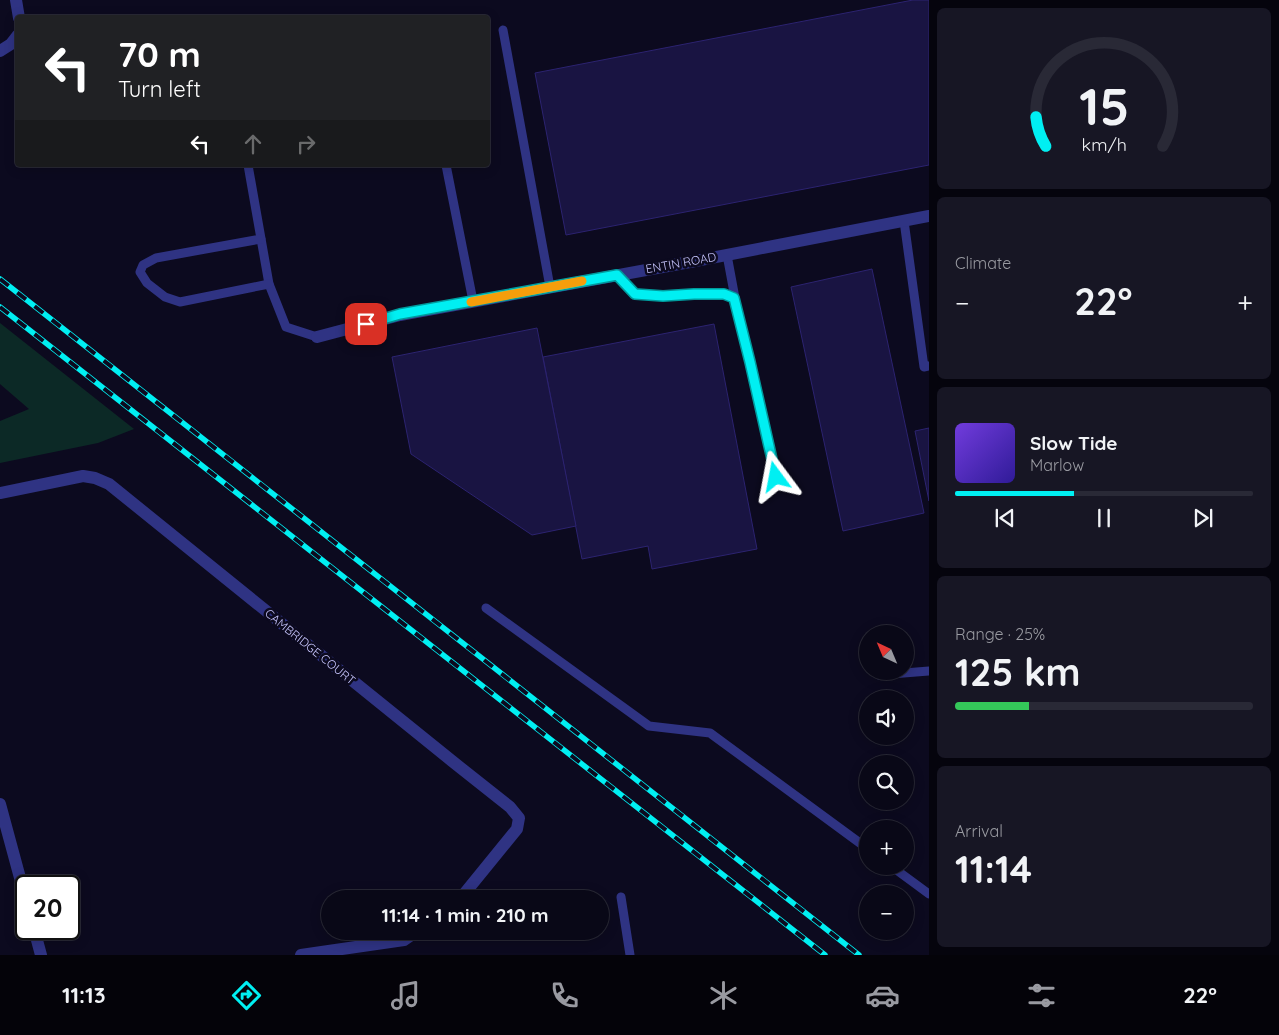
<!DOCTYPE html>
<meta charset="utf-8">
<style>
:root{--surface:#090817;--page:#171624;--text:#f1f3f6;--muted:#999aa1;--line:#292936;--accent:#00eff2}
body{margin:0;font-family:Quicksand,sans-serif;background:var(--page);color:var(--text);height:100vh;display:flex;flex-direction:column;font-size:19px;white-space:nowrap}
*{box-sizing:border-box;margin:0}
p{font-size:16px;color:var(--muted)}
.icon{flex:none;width:28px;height:28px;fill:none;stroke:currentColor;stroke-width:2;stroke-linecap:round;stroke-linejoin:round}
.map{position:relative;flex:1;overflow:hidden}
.panel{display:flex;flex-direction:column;gap:8px;padding:8px;background:#05040d;width:350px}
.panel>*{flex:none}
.hud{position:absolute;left:15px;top:15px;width:475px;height:152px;border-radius:5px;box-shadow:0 2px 12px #0003,0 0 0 1px var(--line);background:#202124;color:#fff;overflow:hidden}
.needle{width:32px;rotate:316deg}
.fabs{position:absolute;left:859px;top:625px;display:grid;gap:10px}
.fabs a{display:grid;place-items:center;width:55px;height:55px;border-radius:50%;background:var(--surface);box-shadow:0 2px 12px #0003,0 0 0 1px var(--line);font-size:25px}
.speed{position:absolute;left:15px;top:875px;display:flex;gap:10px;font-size:25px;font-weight:700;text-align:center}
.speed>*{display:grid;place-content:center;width:65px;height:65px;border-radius:50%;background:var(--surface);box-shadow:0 2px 12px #0003,0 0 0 1px var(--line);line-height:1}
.speed .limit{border:2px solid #111;border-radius:8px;background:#fff;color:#111}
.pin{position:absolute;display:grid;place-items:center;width:42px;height:42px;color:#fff;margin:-21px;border-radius:10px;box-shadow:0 2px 8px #0006}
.me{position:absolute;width:55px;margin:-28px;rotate:347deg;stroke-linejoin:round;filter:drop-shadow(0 0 4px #0008)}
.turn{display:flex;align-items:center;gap:18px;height:105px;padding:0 20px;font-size:22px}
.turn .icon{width:65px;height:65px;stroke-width:2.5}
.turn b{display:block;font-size:35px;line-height:42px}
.lanes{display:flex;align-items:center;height:48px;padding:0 20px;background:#0003;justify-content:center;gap:25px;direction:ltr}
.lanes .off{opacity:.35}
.big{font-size:38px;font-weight:700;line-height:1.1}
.panel .widget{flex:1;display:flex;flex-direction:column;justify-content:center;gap:8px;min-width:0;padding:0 18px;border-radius:8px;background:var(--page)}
.panel .dial{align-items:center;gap:0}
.dial svg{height:130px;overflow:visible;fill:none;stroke:var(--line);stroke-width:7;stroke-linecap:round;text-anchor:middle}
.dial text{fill:var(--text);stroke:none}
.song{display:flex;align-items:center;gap:15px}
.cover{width:60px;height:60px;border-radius:8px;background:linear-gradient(135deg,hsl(260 70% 55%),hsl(250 70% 35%))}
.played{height:5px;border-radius:2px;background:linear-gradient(90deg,var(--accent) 40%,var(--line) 40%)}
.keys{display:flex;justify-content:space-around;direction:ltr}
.heat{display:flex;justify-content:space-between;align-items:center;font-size:28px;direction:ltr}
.charge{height:8px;border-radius:4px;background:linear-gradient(90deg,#34c759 25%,var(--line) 0)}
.trip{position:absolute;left:321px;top:890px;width:288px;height:50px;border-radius:25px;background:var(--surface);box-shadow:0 2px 12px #0003,0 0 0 1px var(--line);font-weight:700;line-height:50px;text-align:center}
.tab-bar{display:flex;height:80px;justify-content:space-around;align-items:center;background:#040309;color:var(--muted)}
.tab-bar .icon{width:35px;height:35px}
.tab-bar .on{color:var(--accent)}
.tab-bar b{font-size:22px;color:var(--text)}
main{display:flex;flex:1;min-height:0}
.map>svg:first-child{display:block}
.green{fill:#0c2926}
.building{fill:#191442;stroke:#2c2370}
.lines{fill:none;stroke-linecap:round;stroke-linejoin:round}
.lane{stroke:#2f3383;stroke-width:9}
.street{stroke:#2f3383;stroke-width:12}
.rail-casing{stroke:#00eff2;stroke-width:5.5}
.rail{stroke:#0c0a1f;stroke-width:4;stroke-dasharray:11;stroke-linecap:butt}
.route-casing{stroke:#009b9d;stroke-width:12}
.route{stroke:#00eff2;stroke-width:9}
.slow{stroke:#f59e0b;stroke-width:9}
.labels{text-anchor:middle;stroke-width:5;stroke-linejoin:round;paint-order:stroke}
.street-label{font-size:12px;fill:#c9c7ff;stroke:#0c0a1f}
</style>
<main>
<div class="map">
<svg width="929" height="955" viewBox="0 0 929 955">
<rect width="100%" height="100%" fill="#0c0a1f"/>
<path class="green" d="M0 323 134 429 98 443 0 463V421L29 409 0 384Z"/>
<g class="building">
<path d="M913 0H929V165L566 235 535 73Z"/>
<path d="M872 269 924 513 843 531 791 287Z"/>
<path d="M714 324 757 549 652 569 648 546 582 559 543 357Z"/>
<path d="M537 328 576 526 532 535 411 454 392 357Z"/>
<path d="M929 428V501L915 431Z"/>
</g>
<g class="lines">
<g class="lane">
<path d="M503 30 550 287"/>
<path d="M248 165 269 284 286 327 317 337"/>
<path d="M446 165 473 301"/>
<path d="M904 221 924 367 929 366"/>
<path d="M261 239 156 258 143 265 140 272 147 283 165 297 180 302 269 284"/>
<path d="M727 255 735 298"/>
<path d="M617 275 635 293 663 296 694 294H724L735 298 750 362 775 477"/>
<path d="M486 608 649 726 710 733 868 849"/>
<path d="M879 675 929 671"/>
<path d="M891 866 929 894"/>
<path d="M621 897 630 955"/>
</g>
<g class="street">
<path d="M16 0 19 18"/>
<path d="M0 51 11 44 18 35"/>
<path d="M317 337 400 315 690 262 929 216"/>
<path d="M0 493 83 476 95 478 109 484 452 761 510 807 519 818 517 829 460 899"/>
<path d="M0 804 26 900"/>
<path d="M34 929 41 955"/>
<path d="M301 955 404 940 417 931"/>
</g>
<g class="rail-casing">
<g id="rail">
<path d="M0 279 859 955"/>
<path d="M0 307 825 955"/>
</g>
</g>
<use href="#rail" class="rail"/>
</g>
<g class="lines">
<g class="route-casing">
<path id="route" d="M366 324 400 314 617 275 635 294 663 296 694 294H724L734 298 750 362 776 477"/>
</g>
<use href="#route" class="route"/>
<path class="slow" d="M471 302 582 281"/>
</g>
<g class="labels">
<g class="street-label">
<text transform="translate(681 263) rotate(-10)" y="4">ENTIN ROAD</text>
<text transform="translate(310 647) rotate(39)" y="4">CAMBRIDGE COURT</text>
</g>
</g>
</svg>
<div class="fabs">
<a><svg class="needle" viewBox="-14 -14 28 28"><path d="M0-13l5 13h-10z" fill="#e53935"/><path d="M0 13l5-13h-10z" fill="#999aa1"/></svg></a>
<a><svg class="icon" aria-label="sound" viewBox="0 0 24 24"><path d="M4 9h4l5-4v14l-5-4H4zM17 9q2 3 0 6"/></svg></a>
<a><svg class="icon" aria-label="search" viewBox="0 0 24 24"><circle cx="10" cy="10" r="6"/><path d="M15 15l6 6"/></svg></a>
<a>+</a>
<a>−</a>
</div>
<div class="speed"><div class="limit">20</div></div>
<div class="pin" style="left:366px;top:324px;background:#d93025"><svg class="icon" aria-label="arrive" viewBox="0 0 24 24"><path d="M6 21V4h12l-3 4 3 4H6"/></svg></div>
<svg class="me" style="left:776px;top:477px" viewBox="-20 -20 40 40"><path d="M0-17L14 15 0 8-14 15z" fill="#00eff2" stroke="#fff" stroke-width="4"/></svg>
<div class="trip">11:14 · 1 min · 210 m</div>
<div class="hud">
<div class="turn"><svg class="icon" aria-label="left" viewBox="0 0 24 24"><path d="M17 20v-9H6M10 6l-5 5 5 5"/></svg><div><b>70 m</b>Turn left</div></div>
<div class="lanes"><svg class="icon" aria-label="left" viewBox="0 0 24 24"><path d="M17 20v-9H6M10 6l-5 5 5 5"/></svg><svg class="icon off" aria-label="ahead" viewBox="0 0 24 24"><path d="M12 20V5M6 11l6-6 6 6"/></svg><svg class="icon off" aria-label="right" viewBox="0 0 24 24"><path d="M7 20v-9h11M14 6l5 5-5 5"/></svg></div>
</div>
</div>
<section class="panel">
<div class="widget dial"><svg viewBox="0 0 100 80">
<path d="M14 69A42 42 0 1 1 86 69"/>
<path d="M14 69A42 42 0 0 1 8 51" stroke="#00eff2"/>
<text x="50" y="56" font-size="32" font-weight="700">15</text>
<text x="50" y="72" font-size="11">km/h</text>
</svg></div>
<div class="widget"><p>Climate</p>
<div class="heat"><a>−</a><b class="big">22°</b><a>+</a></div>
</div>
<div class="widget">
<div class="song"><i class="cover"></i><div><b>Slow Tide</b><p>Marlow</p></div></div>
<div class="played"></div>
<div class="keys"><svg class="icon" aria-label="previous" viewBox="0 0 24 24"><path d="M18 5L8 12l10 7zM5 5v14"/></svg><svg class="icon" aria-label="pause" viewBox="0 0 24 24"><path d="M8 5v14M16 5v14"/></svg><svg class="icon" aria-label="next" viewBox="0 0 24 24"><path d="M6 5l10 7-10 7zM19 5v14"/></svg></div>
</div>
<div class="widget"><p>Range · 25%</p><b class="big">125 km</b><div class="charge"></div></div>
<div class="widget"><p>Arrival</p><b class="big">11:14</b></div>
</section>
</main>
<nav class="tab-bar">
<b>11:13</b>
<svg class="icon on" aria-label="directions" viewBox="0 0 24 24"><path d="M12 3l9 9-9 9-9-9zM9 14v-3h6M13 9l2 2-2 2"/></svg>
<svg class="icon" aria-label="music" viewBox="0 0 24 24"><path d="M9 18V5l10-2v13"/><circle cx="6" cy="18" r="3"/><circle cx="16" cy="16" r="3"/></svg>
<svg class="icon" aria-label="phone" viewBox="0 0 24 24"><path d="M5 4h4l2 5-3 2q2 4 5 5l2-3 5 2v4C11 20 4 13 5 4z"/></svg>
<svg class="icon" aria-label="climate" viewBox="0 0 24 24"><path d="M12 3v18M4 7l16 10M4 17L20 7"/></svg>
<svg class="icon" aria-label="car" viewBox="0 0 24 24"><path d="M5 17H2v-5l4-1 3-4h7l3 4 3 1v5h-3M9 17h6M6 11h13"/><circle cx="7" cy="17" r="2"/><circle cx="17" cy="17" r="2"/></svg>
<svg class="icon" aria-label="filters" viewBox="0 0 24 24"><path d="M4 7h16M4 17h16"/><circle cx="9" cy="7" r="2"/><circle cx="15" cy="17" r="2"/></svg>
<b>22°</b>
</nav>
